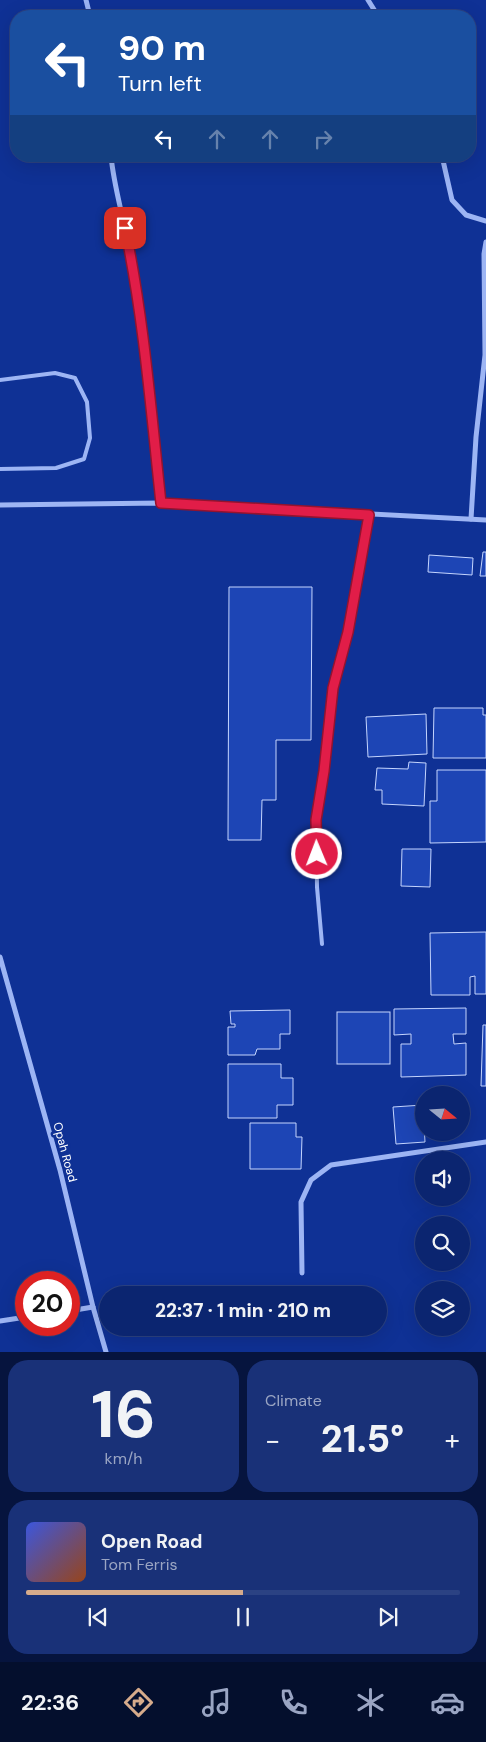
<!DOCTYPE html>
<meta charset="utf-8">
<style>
:root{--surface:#0b2570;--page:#193178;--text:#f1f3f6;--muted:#9aa5c3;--line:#2b4283;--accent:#d6ab8b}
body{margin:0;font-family:"DM Sans",sans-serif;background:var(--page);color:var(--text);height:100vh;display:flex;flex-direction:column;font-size:19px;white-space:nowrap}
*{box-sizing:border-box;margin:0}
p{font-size:16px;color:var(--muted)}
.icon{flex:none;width:28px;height:28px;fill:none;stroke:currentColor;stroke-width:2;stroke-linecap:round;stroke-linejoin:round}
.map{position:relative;height:1352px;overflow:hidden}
.panel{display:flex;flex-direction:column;gap:8px;padding:8px;background:#06143e;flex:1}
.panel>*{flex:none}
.top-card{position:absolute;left:10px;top:10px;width:466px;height:152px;border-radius:20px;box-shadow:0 5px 20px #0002,0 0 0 1px var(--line);background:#1a4fa0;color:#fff;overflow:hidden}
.needle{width:32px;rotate:108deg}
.buttons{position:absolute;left:415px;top:1086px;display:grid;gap:10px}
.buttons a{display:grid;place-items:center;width:55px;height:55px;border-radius:50%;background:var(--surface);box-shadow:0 5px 20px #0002,0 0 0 1px var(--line);font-size:25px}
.speed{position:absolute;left:15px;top:1271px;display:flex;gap:10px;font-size:25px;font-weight:700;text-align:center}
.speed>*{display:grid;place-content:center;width:65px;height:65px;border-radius:50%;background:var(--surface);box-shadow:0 5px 20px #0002,0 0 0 1px var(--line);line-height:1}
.speed .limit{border:8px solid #d22;background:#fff;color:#111}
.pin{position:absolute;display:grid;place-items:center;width:42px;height:42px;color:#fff;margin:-21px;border-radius:10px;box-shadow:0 2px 8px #0006}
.me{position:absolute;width:55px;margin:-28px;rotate:359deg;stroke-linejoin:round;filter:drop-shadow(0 0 4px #0008)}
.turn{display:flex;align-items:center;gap:18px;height:105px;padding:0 25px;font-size:22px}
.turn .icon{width:65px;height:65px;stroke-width:2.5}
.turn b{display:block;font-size:35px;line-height:42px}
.lanes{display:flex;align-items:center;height:48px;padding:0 25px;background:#0003;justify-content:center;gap:25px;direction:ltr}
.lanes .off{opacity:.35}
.big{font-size:38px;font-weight:800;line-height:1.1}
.panel .widget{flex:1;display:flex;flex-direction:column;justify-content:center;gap:8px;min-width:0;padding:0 18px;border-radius:20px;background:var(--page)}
.panel .dial{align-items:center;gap:0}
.dial b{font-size:65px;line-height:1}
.song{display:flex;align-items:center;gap:15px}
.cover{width:60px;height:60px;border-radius:8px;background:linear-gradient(135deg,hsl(230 70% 55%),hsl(20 70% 35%))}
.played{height:5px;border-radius:2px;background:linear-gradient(90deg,var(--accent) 50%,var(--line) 50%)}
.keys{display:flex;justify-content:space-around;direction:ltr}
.heat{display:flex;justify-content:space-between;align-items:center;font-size:28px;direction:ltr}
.panel .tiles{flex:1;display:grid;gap:8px;grid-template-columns:1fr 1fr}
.widget:last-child{grid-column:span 2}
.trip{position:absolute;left:99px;top:1286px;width:288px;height:50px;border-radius:25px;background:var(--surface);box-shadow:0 5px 20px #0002,0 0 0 1px var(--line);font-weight:800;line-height:50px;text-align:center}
.tab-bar{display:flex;height:80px;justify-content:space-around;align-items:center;background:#040f2d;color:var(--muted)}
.tab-bar .icon{width:35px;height:35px}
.tab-bar .on{color:var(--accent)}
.tab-bar b{font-size:22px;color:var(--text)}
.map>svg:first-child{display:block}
.building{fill:#1d45b5;stroke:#c5d5fe}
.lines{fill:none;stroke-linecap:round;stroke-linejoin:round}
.service{stroke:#9db5f4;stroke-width:4}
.minor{stroke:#9db5f4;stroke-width:5}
.route-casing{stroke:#92132f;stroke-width:12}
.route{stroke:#e11d48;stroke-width:9}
.labels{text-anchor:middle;stroke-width:5;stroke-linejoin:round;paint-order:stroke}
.street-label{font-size:12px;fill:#fff;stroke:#0f3195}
</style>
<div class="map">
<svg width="486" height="1352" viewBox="0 0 486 1352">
<rect width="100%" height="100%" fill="#0f3195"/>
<g class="building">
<path d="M483 552H486V576H480Z"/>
<path d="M429 555 473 558 472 575 428 572Z"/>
<path d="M229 587H312L311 740H276V800H262L261 840H228Z"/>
<path d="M434 708H483V715H486V758H433Z"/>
<path d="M426 714 427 754 368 757 366 717Z"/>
<path d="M409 762 426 763 424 806 382 804V790H375L377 768 408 769Z"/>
<path d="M437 770H486V842L430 843V801H437Z"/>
<path d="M402 849H431L430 887 401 886Z"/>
<path d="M486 932V994H475V976L470 977V995H431L430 933Z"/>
<path d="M466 1008V1034H453L454 1044 466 1043V1075L401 1077V1044H411V1034L394 1035V1009Z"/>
<path d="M290 1010V1034H280V1049H257L255 1055H228V1027H235V1024H231L230 1011Z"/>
<rect x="337" y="1012" width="53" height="52"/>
<path d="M483 1025H486V1086H481Z"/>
<path d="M228 1064H281V1078H293V1105H277V1118H228Z"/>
<path d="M423 1105 425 1142 396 1144 393 1107Z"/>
<path d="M250 1123H296V1137H302L301 1169H250Z"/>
</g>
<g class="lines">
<g class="service">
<path d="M0 380 55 373 75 378 87 402 90 438 84 459 56 468 0 469"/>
<path d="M322 944 317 887 316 820 324 771 333 688 348 632 369 515"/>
</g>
<g class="minor">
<path d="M86 0 90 16"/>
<path d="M368 0 378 16"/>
<path d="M111 156C114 188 124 218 129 250 142 334 152 418 161 503"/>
<path d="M442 156 452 200 466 215 486 221"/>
<path d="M0 505 161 503 486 520"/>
<path d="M471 519 476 437 485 355 484 254 486 242"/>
<path d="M0 957 60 1170 93 1307 106 1352"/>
<path d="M302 1273 301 1202 311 1180 331 1165 486 1142"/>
<path d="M69 1311 93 1307"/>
<path d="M0 1321 26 1317"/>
</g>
</g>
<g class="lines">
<g class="route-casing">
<path id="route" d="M125 228C144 319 151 411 161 503L369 515 348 632 333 688 324 771 316 820 317 854"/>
</g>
<use href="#route" class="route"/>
</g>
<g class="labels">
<g class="street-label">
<text transform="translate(65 1152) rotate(75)" y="4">Opah Road</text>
</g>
</g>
</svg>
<div class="buttons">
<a><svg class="needle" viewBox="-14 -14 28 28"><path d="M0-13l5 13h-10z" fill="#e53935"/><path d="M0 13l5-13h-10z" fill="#9aa5c3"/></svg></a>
<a><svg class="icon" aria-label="sound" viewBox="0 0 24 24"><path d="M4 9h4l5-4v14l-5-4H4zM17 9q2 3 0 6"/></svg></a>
<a><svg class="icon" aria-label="search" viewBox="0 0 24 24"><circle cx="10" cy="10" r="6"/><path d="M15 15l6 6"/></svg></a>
<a><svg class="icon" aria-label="layers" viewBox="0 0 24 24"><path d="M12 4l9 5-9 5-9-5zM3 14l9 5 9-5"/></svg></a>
</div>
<div class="speed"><div class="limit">20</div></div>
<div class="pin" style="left:125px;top:228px;background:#d93025"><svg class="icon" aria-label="arrive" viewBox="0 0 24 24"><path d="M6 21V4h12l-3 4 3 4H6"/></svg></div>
<svg class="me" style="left:317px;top:854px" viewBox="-20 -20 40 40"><circle r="17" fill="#e11d48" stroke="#fff" stroke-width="3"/><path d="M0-11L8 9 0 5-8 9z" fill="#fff"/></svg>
<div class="trip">22:37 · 1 min · 210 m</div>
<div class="top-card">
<div class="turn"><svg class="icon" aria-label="left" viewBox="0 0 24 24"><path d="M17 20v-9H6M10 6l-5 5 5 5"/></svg><div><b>90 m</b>Turn left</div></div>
<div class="lanes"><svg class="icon" aria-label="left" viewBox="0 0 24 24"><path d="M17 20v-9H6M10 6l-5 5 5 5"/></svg><svg class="icon off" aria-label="ahead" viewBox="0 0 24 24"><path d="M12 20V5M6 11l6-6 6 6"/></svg><svg class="icon off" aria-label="ahead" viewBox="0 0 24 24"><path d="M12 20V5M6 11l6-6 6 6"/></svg><svg class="icon off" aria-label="right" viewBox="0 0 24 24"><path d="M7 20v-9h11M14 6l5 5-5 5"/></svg></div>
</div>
</div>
<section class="panel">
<div class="tiles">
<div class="widget dial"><b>16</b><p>km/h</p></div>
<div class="widget"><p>Climate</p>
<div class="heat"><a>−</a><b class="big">21.5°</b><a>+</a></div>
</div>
<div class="widget">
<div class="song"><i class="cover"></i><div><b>Open Road</b><p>Tom Ferris</p></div></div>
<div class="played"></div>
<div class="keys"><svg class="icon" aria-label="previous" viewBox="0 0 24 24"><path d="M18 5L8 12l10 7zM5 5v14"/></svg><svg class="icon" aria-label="pause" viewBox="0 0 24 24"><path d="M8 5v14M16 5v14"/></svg><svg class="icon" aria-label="next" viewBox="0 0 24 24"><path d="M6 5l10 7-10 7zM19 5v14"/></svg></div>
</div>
</div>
</section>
<nav class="tab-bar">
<b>22:36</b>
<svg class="icon on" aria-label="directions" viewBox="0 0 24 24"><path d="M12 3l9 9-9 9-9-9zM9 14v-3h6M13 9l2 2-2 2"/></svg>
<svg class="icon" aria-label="music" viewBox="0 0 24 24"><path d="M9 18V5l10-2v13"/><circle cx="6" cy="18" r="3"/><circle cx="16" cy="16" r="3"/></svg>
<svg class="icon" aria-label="phone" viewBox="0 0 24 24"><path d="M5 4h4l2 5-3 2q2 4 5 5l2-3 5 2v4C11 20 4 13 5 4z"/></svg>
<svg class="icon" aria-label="climate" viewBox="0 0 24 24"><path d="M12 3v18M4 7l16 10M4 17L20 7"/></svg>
<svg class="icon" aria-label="car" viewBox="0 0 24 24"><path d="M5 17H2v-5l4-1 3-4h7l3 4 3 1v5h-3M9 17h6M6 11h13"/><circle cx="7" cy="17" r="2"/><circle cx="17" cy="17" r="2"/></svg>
</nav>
